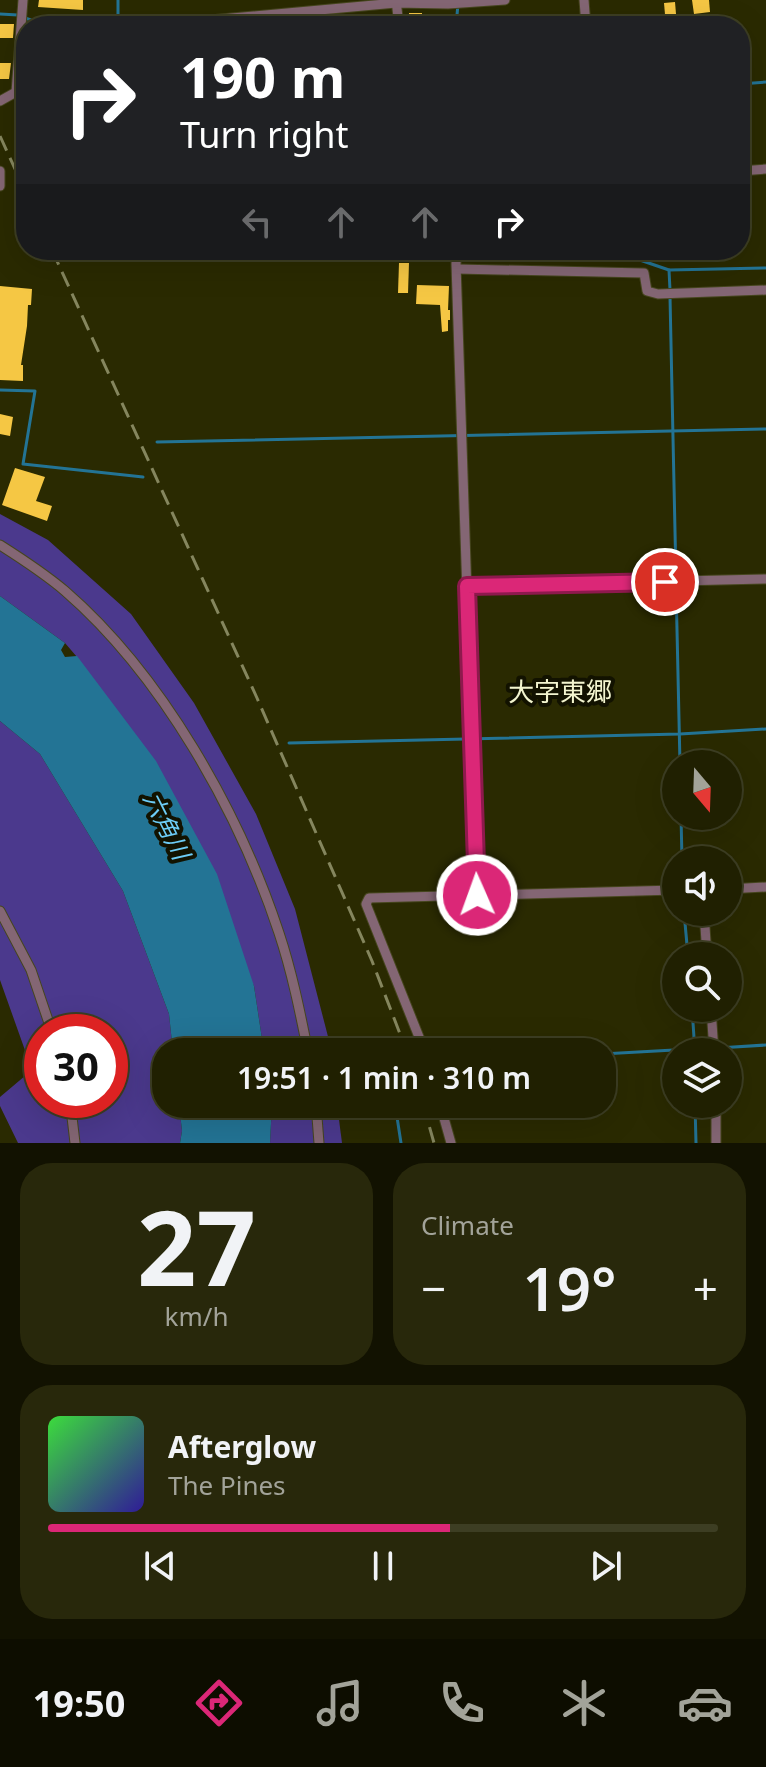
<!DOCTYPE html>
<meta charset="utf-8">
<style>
:root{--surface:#202001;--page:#28280b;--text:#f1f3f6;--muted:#a2a399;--line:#3d3e23;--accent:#db2777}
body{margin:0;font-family:"Noto Sans","Noto Sans JP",sans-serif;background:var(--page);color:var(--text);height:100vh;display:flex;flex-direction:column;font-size:30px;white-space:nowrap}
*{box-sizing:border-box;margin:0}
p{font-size:26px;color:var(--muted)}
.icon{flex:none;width:44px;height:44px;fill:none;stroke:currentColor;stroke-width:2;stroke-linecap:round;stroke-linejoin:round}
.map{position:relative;height:1143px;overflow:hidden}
.panel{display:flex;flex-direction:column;gap:20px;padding:20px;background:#121201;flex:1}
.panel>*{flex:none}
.top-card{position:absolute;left:16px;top:16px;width:734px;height:244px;border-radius:32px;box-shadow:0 8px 32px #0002,0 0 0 2px var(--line);background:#202124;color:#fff;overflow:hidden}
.needle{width:52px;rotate:161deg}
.tools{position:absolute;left:662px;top:750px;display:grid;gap:16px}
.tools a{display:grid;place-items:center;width:80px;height:80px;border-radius:50%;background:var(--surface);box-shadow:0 8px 32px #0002,0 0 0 2px var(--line);font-size:40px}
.speed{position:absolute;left:24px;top:1014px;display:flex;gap:16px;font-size:40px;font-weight:700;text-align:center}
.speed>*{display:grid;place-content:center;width:104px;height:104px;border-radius:50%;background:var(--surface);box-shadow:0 8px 32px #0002,0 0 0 2px var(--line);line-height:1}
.speed .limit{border:12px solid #d22;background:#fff;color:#111}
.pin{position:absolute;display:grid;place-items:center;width:68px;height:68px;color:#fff;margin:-34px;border:4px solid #fff;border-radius:50%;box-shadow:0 2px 8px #0007}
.me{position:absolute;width:88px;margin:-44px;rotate:358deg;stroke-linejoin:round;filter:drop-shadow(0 0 6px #0008)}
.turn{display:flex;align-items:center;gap:28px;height:168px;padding:0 32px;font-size:36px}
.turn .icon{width:104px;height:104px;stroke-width:2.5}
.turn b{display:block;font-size:56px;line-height:68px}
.lanes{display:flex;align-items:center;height:76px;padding:0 32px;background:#0003;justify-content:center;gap:40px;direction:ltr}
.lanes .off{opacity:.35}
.big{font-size:60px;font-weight:600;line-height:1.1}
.panel .tile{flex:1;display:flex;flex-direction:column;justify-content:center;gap:12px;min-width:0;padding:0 28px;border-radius:32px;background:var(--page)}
.panel .dial{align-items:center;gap:0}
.dial b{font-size:104px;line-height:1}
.song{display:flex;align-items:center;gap:24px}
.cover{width:96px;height:96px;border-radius:12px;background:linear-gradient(135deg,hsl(120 70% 55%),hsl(250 70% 35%))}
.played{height:8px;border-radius:4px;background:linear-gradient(90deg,var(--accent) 60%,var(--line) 60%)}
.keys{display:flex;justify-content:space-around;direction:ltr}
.heat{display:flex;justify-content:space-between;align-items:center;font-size:44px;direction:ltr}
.panel .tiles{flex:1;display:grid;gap:20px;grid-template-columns:1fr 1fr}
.tile:last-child{grid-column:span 2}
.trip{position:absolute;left:152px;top:1038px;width:464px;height:80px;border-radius:32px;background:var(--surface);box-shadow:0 8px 32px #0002,0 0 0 2px var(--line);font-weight:600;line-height:80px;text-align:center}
.tab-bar{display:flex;height:128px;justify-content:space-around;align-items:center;background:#0d0d00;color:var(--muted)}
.tab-bar .icon{width:56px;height:56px}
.tab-bar .current{color:var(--accent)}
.tab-bar b{font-size:36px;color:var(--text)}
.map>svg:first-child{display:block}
.green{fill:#4b398d;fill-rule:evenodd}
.water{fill:#237495}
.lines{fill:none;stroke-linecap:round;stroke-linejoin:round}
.stream{stroke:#237495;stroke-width:3}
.building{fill:#f5c744}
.street-casing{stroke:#46461e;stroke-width:11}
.street{stroke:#846674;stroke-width:9}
.rail{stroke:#85865e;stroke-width:3;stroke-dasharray:16 8;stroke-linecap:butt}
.route-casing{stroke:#8e194d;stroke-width:20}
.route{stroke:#db2777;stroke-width:14}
.labels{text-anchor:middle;stroke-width:8;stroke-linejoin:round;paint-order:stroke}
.water-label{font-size:24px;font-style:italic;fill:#6dcdf7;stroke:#121200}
.quarter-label{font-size:26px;fill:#f3f5cf;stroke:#121200}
</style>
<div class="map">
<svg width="766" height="1143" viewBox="0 0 766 1143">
<rect width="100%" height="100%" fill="#2a2a01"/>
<g class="green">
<path d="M0 514 48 540 131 614 194 703 256 814 295 909 332 1052H264L254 986 77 657 65 643 0 596Z"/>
<path d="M0 721 40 754 123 891 169 1014 173 1052H166V1104H179L182 1131 180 1143H18L0 1106V1097L32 1070 0 980ZM42 1032H110V1100H42Z"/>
<path d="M272 1104H337L342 1143H270Z"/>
</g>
<g class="water">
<path d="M0 596 65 643 61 650 65 657 77 656 156 761 217 874 254 986 264 1052H173L169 1014 123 891 40 754 0 721Z"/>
<path d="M179 1104H272L270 1143H180L182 1131Z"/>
</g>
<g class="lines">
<g class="stream">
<path d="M0 14 18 15"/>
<path d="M25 18 31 20 112 21 118 18V0"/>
<path d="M118 18 124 26 151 23"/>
<path d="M456 26 458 4"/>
<path d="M740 84 766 82"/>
<path d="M406 250 412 255 637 259 669 270 766 268"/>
<path d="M669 270 670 290"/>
<path d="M670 297 676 578"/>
<path d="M0 390 35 391 23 464 143 477"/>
<path d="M157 442 766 429"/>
<path d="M676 585 680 764"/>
<path d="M289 743 680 734 766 729"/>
<path d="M681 816 682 860"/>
<path d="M684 912 688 956"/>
<path d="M692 1008 695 1052"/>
<path d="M718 1048 766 1045"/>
<path d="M602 1054 710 1048"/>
<path d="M395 1104 401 1143"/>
<path d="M695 1104 696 1143"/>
</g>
</g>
<g class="building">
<path d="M39 0H83V10L38 7Z"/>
<path d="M692 0H709L710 12 694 14Z"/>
<path d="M675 2 677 26H666L664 3Z"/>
<rect x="409" y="13" width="13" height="13"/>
<path d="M0 24H14L13 38H0Z"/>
<path d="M0 63H11L9 79H0Z"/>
<path d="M399 263H409L408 293H398Z"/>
<path d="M417 285 449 286 448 310H450V320H448V331L442 332 440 305 416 304Z"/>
<path d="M0 286 32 289 31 305H28L27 326 21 365H23V381L0 380Z"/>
<path d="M0 414 13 417 10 436 0 434Z"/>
<path d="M15 468 45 477 36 501 52 506 47 521 2 505Z"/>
</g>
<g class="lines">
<g class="street-casing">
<g id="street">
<path d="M396 0 399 26"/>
<path d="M584 0 586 26"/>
<path d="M171 26 199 21 396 3 448 4 505 0"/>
<path d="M0 101 16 92 23 0"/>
<path d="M0 171V186"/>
<path d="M740 171 766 169"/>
<path d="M457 250 456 264 477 895"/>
<path d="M457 269 644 273 647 291 658 294 766 290"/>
<path d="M0 545C22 559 45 574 65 591 162 675 239 812 279 933 292 972 300 1012 308 1052"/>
<path d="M467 586 766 579"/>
<path d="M728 889 766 887"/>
<path d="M0 911 31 970 52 1032"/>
<path d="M704 912 707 956"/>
<path d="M711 1008 714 1052"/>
<path d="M425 1052 366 904 369 898 676 890"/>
<path d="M70 1100 75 1143"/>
<path d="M316 1104 319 1143"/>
<path d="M440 1104 451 1143"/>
<path d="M716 1104V1143"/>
</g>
</g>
<use href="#street" class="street"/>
<g class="rail">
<path d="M0 136 26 193"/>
<path d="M52 250 257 698 372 961 407 1052"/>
<path d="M423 1104 434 1143"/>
</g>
</g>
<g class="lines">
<g class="route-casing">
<path id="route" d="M477 895 467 586 665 582"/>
</g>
<use href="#route" class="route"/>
</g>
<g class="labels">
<g class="water-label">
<text transform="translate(166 826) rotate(63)" y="8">六角川</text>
</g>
<g class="quarter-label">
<text x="560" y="701">大字東郷</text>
</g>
</g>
</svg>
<div class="tools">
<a><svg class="needle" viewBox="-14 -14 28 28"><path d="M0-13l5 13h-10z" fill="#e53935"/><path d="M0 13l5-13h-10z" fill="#a2a399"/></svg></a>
<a><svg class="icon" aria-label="sound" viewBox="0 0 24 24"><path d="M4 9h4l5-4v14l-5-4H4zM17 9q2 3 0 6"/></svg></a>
<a><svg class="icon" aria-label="search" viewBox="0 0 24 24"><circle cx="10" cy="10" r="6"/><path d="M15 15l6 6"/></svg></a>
<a><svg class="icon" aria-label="layers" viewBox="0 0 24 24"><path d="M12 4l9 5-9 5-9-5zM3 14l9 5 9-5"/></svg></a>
</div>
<div class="speed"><div class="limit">30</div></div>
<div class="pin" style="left:665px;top:582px;background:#d93025"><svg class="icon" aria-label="arrive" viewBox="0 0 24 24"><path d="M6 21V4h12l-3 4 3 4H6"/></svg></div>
<svg class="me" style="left:477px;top:895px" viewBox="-20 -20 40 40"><circle r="17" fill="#db2777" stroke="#fff" stroke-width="3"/><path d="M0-11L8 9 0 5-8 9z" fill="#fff"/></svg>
<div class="trip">19:51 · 1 min · 310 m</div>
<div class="top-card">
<div class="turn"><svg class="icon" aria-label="right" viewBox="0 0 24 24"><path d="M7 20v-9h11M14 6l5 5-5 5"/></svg><div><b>190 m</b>Turn right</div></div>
<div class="lanes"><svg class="icon off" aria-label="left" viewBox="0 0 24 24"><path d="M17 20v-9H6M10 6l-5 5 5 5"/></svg><svg class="icon off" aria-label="ahead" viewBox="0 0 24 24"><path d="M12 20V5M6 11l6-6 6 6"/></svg><svg class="icon off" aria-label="ahead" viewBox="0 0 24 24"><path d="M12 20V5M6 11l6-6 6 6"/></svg><svg class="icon" aria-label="right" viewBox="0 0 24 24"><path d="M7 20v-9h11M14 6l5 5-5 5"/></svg></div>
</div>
</div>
<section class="panel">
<div class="tiles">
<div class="tile dial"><b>27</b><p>km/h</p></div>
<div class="tile"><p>Climate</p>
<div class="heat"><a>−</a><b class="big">19°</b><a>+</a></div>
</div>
<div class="tile">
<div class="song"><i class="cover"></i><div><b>Afterglow</b><p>The Pines</p></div></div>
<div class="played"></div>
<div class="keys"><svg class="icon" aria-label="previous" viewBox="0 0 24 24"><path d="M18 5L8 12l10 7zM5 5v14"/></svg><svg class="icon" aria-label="pause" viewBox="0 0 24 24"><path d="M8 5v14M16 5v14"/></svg><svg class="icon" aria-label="next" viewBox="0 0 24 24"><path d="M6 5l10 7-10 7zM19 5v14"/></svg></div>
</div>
</div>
</section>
<nav class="tab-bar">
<b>19:50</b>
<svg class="icon current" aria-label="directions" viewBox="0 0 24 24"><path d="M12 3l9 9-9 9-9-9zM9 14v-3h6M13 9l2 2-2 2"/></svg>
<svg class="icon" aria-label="music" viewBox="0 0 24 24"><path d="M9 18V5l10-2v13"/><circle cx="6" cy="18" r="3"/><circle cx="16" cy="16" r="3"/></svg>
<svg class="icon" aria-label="phone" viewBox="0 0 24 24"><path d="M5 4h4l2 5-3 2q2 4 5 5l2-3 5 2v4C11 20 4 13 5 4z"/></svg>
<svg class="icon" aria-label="climate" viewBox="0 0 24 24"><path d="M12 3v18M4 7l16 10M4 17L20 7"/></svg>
<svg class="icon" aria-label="car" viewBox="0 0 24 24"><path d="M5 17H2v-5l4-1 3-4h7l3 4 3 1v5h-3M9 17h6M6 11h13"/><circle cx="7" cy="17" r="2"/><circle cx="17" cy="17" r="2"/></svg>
</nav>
